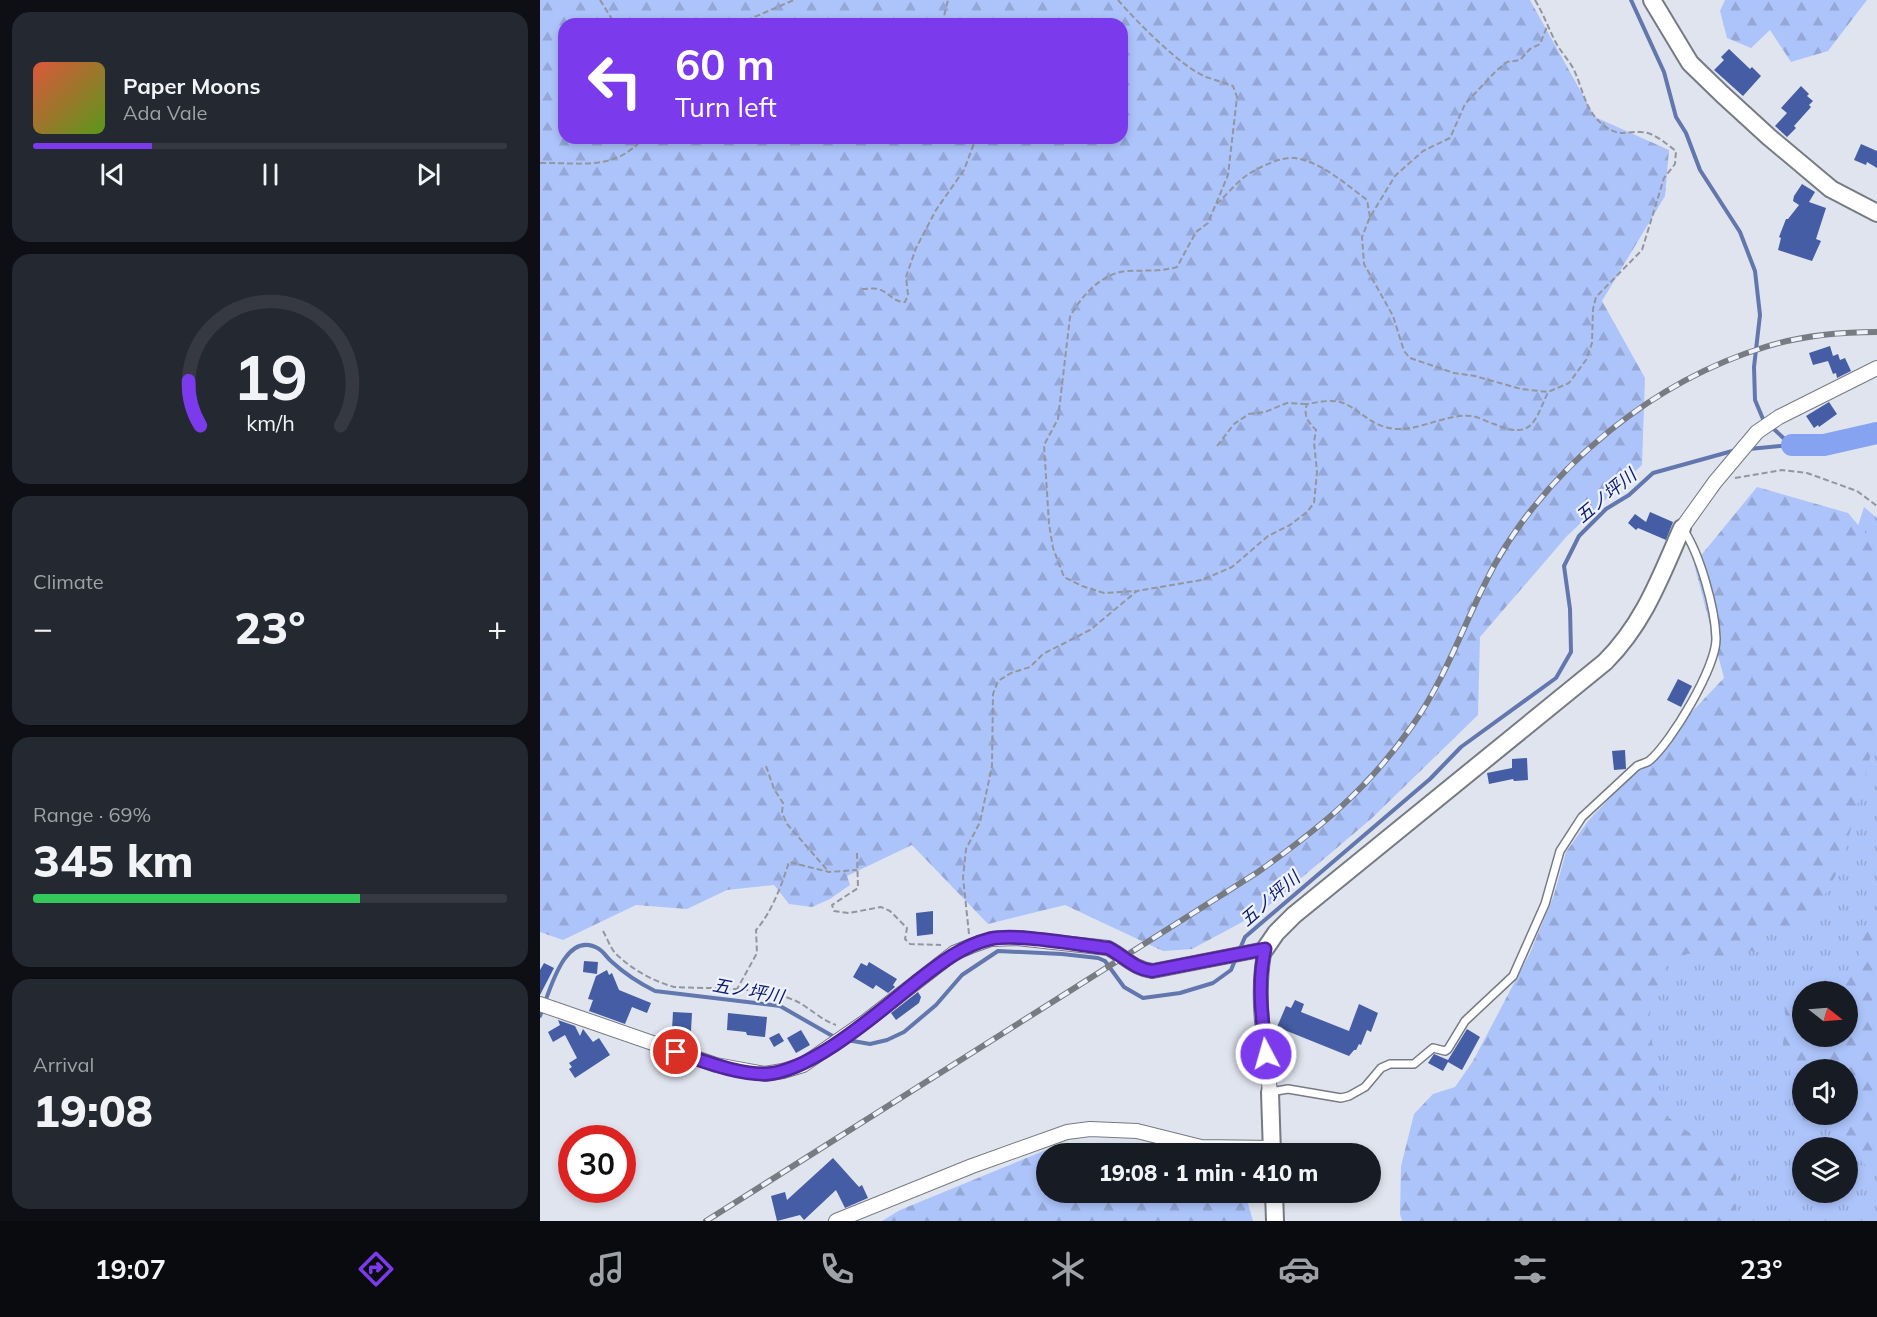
<!DOCTYPE html>
<meta charset="utf-8">
<style>
:root{--surface:#171b24;--page:#242831;--text:#f1f3f6;--muted:#9ea1a6;--line:#363941;--accent:#7c3aed}
body{margin:0;font-family:Mulish,"Noto Sans JP",sans-serif;background:var(--page);color:var(--text);height:100vh;display:flex;flex-direction:column;font-size:22px;white-space:nowrap}
*{box-sizing:border-box;margin:0}
p{font-size:20px;color:var(--muted)}
.icon{flex:none;width:33px;height:33px;fill:none;stroke:currentColor;stroke-width:2;stroke-linecap:round;stroke-linejoin:round}
.map{position:relative;flex:1;overflow:hidden}
.drawer{display:flex;flex-direction:column;gap:12px;padding:12px;background:#0d0f14;width:540px}
.drawer>*{flex:none}
.banner{position:absolute;left:18px;top:18px;width:570px;height:126px;border-radius:18px;box-shadow:0 3px 9px #0003;background:#7c3aed;color:#fff;overflow:hidden}
.needle{width:39px;rotate:107deg}
.controls{position:absolute;left:1252px;top:981px;display:grid;gap:12px}
.controls a{display:grid;place-items:center;width:66px;height:66px;border-radius:50%;background:var(--surface);box-shadow:0 3px 9px #0003;font-size:30px}
.speed{position:absolute;left:18px;top:1125px;display:flex;gap:12px;font-size:30px;font-weight:700;text-align:center}
.speed>*{display:grid;place-content:center;width:78px;height:78px;border-radius:50%;background:var(--surface);box-shadow:0 3px 9px #0003;line-height:1}
.speed .limit{border:9px solid #d22;background:#fff;color:#111}
.pin{position:absolute;display:grid;place-items:center;width:51px;height:51px;color:#fff;margin:-26px;border:3px solid #fff;border-radius:50%;box-shadow:0 2px 6px #0007}
.me{position:absolute;width:66px;margin:-33px;rotate:354deg;stroke-linejoin:round;filter:drop-shadow(0 0 4px #0008)}
.turn{display:flex;align-items:center;gap:21px;height:126px;padding:0 18px;font-size:27px}
.turn .icon{width:78px;height:78px;stroke-width:2.5}
.turn b{display:block;font-size:42px;line-height:51px}
.big{font-size:45px;font-weight:800;line-height:1.1}
.drawer .widget{flex:1;display:flex;flex-direction:column;justify-content:center;gap:9px;min-width:0;padding:0 21px;border-radius:18px;background:var(--page)}
.drawer .dial{align-items:center;gap:0}
.dial svg{height:156px;overflow:visible;fill:none;stroke:var(--line);stroke-width:7;stroke-linecap:round;text-anchor:middle}
.dial text{fill:var(--text);stroke:none}
.song{display:flex;align-items:center;gap:18px}
.cover{width:72px;height:72px;border-radius:9px;background:linear-gradient(135deg,hsl(10 70% 55%),hsl(90 70% 35%))}
.played{height:6px;border-radius:3px;background:linear-gradient(90deg,var(--accent) 25%,var(--line) 25%)}
.keys{display:flex;justify-content:space-around;direction:ltr}
.heat{display:flex;justify-content:space-between;align-items:center;font-size:33px;direction:ltr}
.charge{height:9px;border-radius:4px;background:linear-gradient(90deg,#34c759 69%,var(--line) 0)}
.trip{position:absolute;left:496px;top:1143px;width:345px;height:60px;border-radius:30px;background:var(--surface);box-shadow:0 3px 9px #0003;font-weight:800;line-height:60px;text-align:center}
.tabs{display:flex;height:96px;justify-content:space-around;align-items:center;background:#090b0e;color:var(--muted)}
.tabs .icon{width:42px;height:42px}
.tabs .current{color:var(--accent)}
.tabs b{font-size:27px;color:var(--text)}
main{display:flex;flex:1;min-height:0}
.map>svg:first-child{display:block}
.grass{fill:url(#grass-tufts);fill-rule:evenodd}
.forest{fill:url(#forest-firs);fill-rule:evenodd}
.lines{fill:none;stroke-linecap:round;stroke-linejoin:round}
.stream{stroke:#6277ae;stroke-width:4}
.river{stroke:#85a3f0;stroke-width:22}
.building{fill:#445da4}
.service-casing{stroke:#767a82;stroke-width:10}
.minor-casing{stroke:#767a82;stroke-width:16}
.tertiary-casing{stroke:#767a82;stroke-width:20}
.path{stroke:#93969e;stroke-width:2;stroke-dasharray:6 3;stroke-linecap:butt}
.service{stroke:#fff;stroke-width:7}
.minor{stroke:#fff;stroke-width:14}
.tertiary{stroke:#fff;stroke-width:16}
.rail-casing{stroke:#787b82;stroke-width:6}
.rail{stroke:#edf2fb;stroke-width:4;stroke-dasharray:11;stroke-linecap:butt}
.route-casing{stroke:#51269a;stroke-width:15}
.route{stroke:#7c3aed;stroke-width:10}
.labels{text-anchor:middle;stroke-width:4.5;stroke-linejoin:round;paint-order:stroke}
.water-label{font-size:18px;font-style:italic;fill:#0c1a71;stroke:#edf2fb}
</style>
<main>
<section class="drawer">
<div class="widget">
<div class="song"><i class="cover"></i><div><b>Paper Moons</b><p>Ada Vale</p></div></div>
<div class="played"></div>
<div class="keys"><svg class="icon" aria-label="previous" viewBox="0 0 24 24"><path d="M18 5L8 12l10 7zM5 5v14"/></svg><svg class="icon" aria-label="pause" viewBox="0 0 24 24"><path d="M8 5v14M16 5v14"/></svg><svg class="icon" aria-label="next" viewBox="0 0 24 24"><path d="M6 5l10 7-10 7zM19 5v14"/></svg></div>
</div>
<div class="widget dial"><svg viewBox="0 0 100 80">
<path d="M14 69A42 42 0 1 1 86 69"/>
<path d="M14 69A42 42 0 0 1 8 46" stroke="#7c3aed"/>
<text x="50" y="56" font-size="32" font-weight="700">19</text>
<text x="50" y="72" font-size="11">km/h</text>
</svg></div>
<div class="widget"><p>Climate</p>
<div class="heat"><a>−</a><b class="big">23°</b><a>+</a></div>
</div>
<div class="widget"><p>Range · 69%</p><b class="big">345 km</b><div class="charge"></div></div>
<div class="widget"><p>Arrival</p><b class="big">19:08</b></div>
</section>
<div class="map">
<svg width="1337" height="1221" viewBox="0 0 1337 1221">
<defs>
<pattern id="grass-tufts" width="24" height="20" patternUnits="userSpaceOnUse" patternTransform="scale(1.5)"><rect width="24" height="20" fill="#adc4fb"/><path d="M3 7l-1-3M5 7V3M7 7l1-3M15 17l-1-3M17 17v-4M19 17l1-3" fill="none" stroke="#94a7d6"/></pattern>
<pattern id="forest-firs" width="22" height="20" patternUnits="userSpaceOnUse" patternTransform="scale(1.5)"><rect width="22" height="20" fill="#adc4fb"/><path d="M5 1l3.5 6h-7zM16 11l3.5 6h-7z" fill="#94a7d6"/></pattern>
</defs>
<rect width="100%" height="100%" fill="#e0e4ee"/>
<path class="grass" d="M1324 507 1337 518V1221H1077V1010L1269 679ZM1263 992H1308V1036H1263ZM1263 1070H1308V1114H1263ZM1263 1148H1308V1192H1263Z"/>
<g class="forest">
<path d="M0 0H990L1055 117 1129 150 1125 196 1062 301 1105 378 1102 465 1027 536 940 637 938 715 831 819 721 912 652 949 623 951 525 905 448 924 372 845 307 876 310 885 290 899 272 907 249 904 234 885 187 890 147 909 96 905 23 940 0 932ZM24 24H582V138H24Z"/>
<path d="M1185 0H1327L1288 51 1251 62 1230 30 1211 48 1187 38 1180 11Z"/>
<path d="M1217 487 1308 513 1337 547V731L1302 862 1289 888 1264 925 1249 933 1210 932 1224 943 1219 952 1199 950 1175 960C1158 951 1148 953 1130 958L1118 985 1104 992 1109 1003 1112 1042 1119 1070 1118 1110 1154 1136 1190 1152 1195 1172 1194 1200 1198 1221H862L860 1214 861 1166 874 1114 893 1094 915 1087 933 1061 990 953 1014 895 1026 852 1048 821 1184 678 1154 564Z"/>
<path d="M1337 914V1175C1326 1168 1319 1157 1308 1150V1148L1301 1145 1297 1124 1286 1122 1275 1115 1308 1114V1070H1263V1098C1256 1086 1242 1057 1243 1044 1244 1030 1248 1019 1244 1006L1252 995 1263 992V1036H1308V992L1267 991 1277 989 1293 974 1307 973 1321 968 1319 942Z"/>
<path d="M523 1143 620 1147 637 1153 507 1154V1192L705 1193 713 1221H342L360 1210Z"/>
</g>
<g class="lines">
<g class="stream">
<path d="M1091 0 1124 72 1136 117 1146 133 1160 170 1200 232 1215 271 1220 315 1214 367 1215 400 1223 419 1251 445"/>
<path d="M1209 449 1252 445"/>
<path d="M699 951 705 937 890 779 921 747 1016 678 1031 652 1030 609 1024 566 1039 536 1066 509 1089 495 1113 473 1196 450"/>
<path d="M0 1016C9 994 24 928 59 949 64 952 67 958 72 962 85 974 99 983 115 991L240 1006 296 1038"/>
<path d="M307 1040 330 1044 347 1040 364 1032 396 1005 422 975 458 951 522 954 558 958 565 961 584 987 603 998 640 993 673 983 691 970 696 958"/>
</g>
<path class="river" d="M1252 445H1284L1337 433"/>
</g>
<g class="building">
<path d="M1189 49 1210 69 1212 67 1221 76 1203 96 1174 70 1184 60 1181 57Z"/>
<path d="M1261 86 1269 94 1267 96 1273 101 1269 105 1271 107 1254 126 1256 128 1247 137 1235 126 1247 113 1241 108Z"/>
<path d="M1321 144 1337 151V168L1327 162 1326 165 1314 160Z"/>
<path d="M1262 184 1275 192 1269 202 1286 208 1276 239 1281 241 1272 261 1238 250 1241 238 1239 237 1246 219H1248L1259 205 1253 201 1254 196Z"/>
<path d="M1290 346 1293 356 1298 354 1300 360 1305 358 1311 371 1297 378 1296 373 1293 374 1288 361 1273 365 1269 353Z"/>
<path d="M1289 402 1297 414 1279 427 1278 425 1274 428 1266 416Z"/>
<path d="M1110 512 1133 522 1126 540 1098 528 1096 530 1088 523 1095 514 1106 522Z"/>
<path d="M1138 679 1152 686 1141 707 1127 700Z"/>
<path d="M1085 750 1086 769 1074 770 1072 751Z"/>
<path d="M987 758 988 780 974 781 973 779 949 784 947 773 972 768V759Z"/>
<path d="M393 911V934L377 936 376 913Z"/>
<path d="M44 961 58 962 57 974 43 972Z"/>
<path d="M329 962 357 979 353 985 355 987 348 993 336 985 333 989 313 977 321 963 327 966Z"/>
<path d="M4 963 14 968 0 995V970Z"/>
<path d="M67 970 69 975 72 973 79 990 111 1003 107 1013 92 1007 85 1024 49 1011 53 1000 48 999 56 976Z"/>
<path d="M378 992 381 997 379 1003 356 1020 351 1013Z"/>
<path d="M755 1000 764 1004 761 1012 809 1031 819 1004 838 1013 831 1032 827 1030 821 1045 819 1044 816 1050H814L809 1056 737 1027 746 1006 751 1008Z"/>
<path d="M133 1012 152 1013 151 1031 132 1030Z"/>
<path d="M188 1013 227 1017 225 1037 207 1035 206 1032 187 1030Z"/>
<path d="M18 1020 35 1026 40 1036 43 1029 53 1042 59 1038 70 1055 35 1078 29 1069 32 1067 29 1063 37 1058 25 1035 13 1042 8 1032 20 1025Z"/>
<path d="M927 1029 940 1037 922 1070 908 1062 903 1071 888 1063 894 1054 908 1060Z"/>
<path d="M261 1030 270 1045 256 1053 247 1038Z"/>
<path d="M239 1033 244 1041 234 1047 229 1038Z"/>
<path d="M293 1158 319 1187 322 1185 328 1198 305 1208 296 1190 264 1220 260 1215 237 1221 231 1196 245 1192 247 1200Z"/>
</g>
<g class="lines">
<g class="service-casing">
<path id="service" d="M730 1092 748 1089 801 1098 809 1096 825 1087 841 1068 850 1064H874L893 1048 905 1051 908 1049 925 1021 973 976 1005 904 1020 851 1042 817 1097 766C1101 764 1106 763 1109 761 1131 743 1177 666 1176 638 1175 608 1160 554 1143 529"/>
</g>
<g class="minor-casing">
<g id="minor">
<path d="M1142 528 1175 482 1217 432 1239 417 1337 368"/>
<path d="M0 1004 176 1065 225 1074 243 1071 263 1065 325 1022 414 953 431 946 451 939 477 938 568 948C584 956 594 969 613 971L725 949C715 996 725 1044 730 1092"/>
<path d="M296 1221 432 1166 527 1132 550 1129 597 1131 661 1147 732 1148"/>
</g>
</g>
<g class="tertiary-casing">
<g id="tertiary">
<path d="M1112 0 1150 63 1182 94 1229 137 1291 189 1337 213"/>
<path d="M725 949 736 933 754 915 1065 662C1104 623 1120 578 1142 528"/>
<path d="M730 1092 732 1154"/>
<path d="M734 1192 735 1221"/>
</g>
</g>
<g class="path">
<path d="M60 0 75 24"/>
<path d="M578 0C597 22 640 66 666 77 675 80 685 83 693 86L697 97 688 175 668 223 656 232 637 267C619 272 603 270 586 271 561 274 541 296 530 317L518 419 504 445 509 524 513 548 524 577 542 586 564 593 596 591"/>
<path d="M995 0C1003 13 1008 27 1015 41 1020 51 1028 59 1033 68 1044 90 1044 112 1066 127 1080 137 1085 131 1101 132 1114 132 1126 144 1136 151L1135 164 1124 178 1102 250 1056 297 1053 309 1052 343 1046 360 1029 383 1008 392 981 389 935 376 914 373 870 358 864 351 853 316 824 264 822 237 830 217 855 176 883 151 910 138 925 104 956 71 967 62 980 60 990 49 1000 44 1008 24"/>
<path d="M198 24 254 0"/>
<path d="M402 24 408 0"/>
<path d="M0 163C38 162 75 172 103 138"/>
<path d="M677 204C686 195 696 183 707 175 718 168 741 156 755 158 781 162 806 184 827 200L830 217"/>
<path d="M322 289C327 289 333 288 338 289 349 292 353 302 365 302L368 295 366 277 376 248 396 210 424 170 436 138"/>
<path d="M677 446 694 424 709 414 725 412 747 403 767 404"/>
<path d="M1195 478 1242 470 1267 473 1317 491 1337 506"/>
<path d="M226 766 234 789 243 803 242 813 247 824 289 872"/>
<path d="M317 853 318 888 292 905 294 911 309 913 341 907 350 911 367 928 365 939 370 944 401 945"/>
<path d="M63 931C67 938 70 947 75 953 91 969 113 981 134 987 171 989 223 986 256 1001 270 1008 281 1020 296 1025"/>
<path d="M429 934 423 877 426 849 440 822 452 766 453 694 458 681 471 673 490 667 503 654 550 630 597 591 662 580 692 567 728 536 750 525 767 512 774 503 777 472 774 442 776 430C768 422 763 416 767 404 778 402 792 399 803 403 821 410 831 427 856 429 882 430 908 413 932 416 939 417 947 422 954 424 992 440 994 423 1008 392"/>
<path d="M196 991 217 953 216 930C232 912 242 884 249 862L289 872 317 870"/>
</g>
<use href="#service" class="service"/>
<use href="#minor" class="minor"/>
<use href="#tertiary" class="tertiary"/>
<g class="rail-casing">
<path id="rail" d="M166 1221 718 872C781 827 827 790 872 726 907 677 926 617 955 564 1012 464 1114 381 1225 347 1260 336 1300 332 1337 332"/>
</g>
<use href="#rail" class="rail"/>
</g>
<g class="lines">
<g class="route-casing">
<path id="route" d="M136 1052C164 1061 195 1074 225 1074 270 1073 340 1011 375 983 398 965 421 946 450 939 477 933 538 945 568 948 584 956 594 969 612 971L725 949C717 984 722 1018 726 1054"/>
</g>
<use href="#route" class="route"/>
</g>
<g class="labels">
<g class="water-label">
<text transform="translate(1066 496) rotate(-40)" y="6">五ノ坪川</text>
<text transform="translate(730 899) rotate(-41)" y="6">五ノ坪川</text>
<text transform="translate(208 991) rotate(10)" y="6">五ノ坪川</text>
</g>
</g>
</svg>
<div class="controls">
<a><svg class="needle" viewBox="-14 -14 28 28"><path d="M0-13l5 13h-10z" fill="#e53935"/><path d="M0 13l5-13h-10z" fill="#9ea1a6"/></svg></a>
<a><svg class="icon" aria-label="sound" viewBox="0 0 24 24"><path d="M4 9h4l5-4v14l-5-4H4zM17 9q2 3 0 6"/></svg></a>
<a><svg class="icon" aria-label="layers" viewBox="0 0 24 24"><path d="M12 4l9 5-9 5-9-5zM3 14l9 5 9-5"/></svg></a>
</div>
<div class="speed"><div class="limit">30</div></div>
<div class="pin" style="left:136px;top:1052px;background:#d93025"><svg class="icon" aria-label="arrive" viewBox="0 0 24 24"><path d="M6 21V4h12l-3 4 3 4H6"/></svg></div>
<svg class="me" style="left:726px;top:1054px" viewBox="-20 -20 40 40"><circle r="17" fill="#7c3aed" stroke="#fff" stroke-width="3"/><path d="M0-11L8 9 0 5-8 9z" fill="#fff"/></svg>
<div class="trip">19:08 · 1 min · 410 m</div>
<div class="banner">
<div class="turn"><svg class="icon" aria-label="left" viewBox="0 0 24 24"><path d="M17 20v-9H6M10 6l-5 5 5 5"/></svg><div><b>60 m</b>Turn left</div></div>
</div>
</div>
</main>
<nav class="tabs">
<b>19:07</b>
<svg class="icon current" aria-label="directions" viewBox="0 0 24 24"><path d="M12 3l9 9-9 9-9-9zM9 14v-3h6M13 9l2 2-2 2"/></svg>
<svg class="icon" aria-label="music" viewBox="0 0 24 24"><path d="M9 18V5l10-2v13"/><circle cx="6" cy="18" r="3"/><circle cx="16" cy="16" r="3"/></svg>
<svg class="icon" aria-label="phone" viewBox="0 0 24 24"><path d="M5 4h4l2 5-3 2q2 4 5 5l2-3 5 2v4C11 20 4 13 5 4z"/></svg>
<svg class="icon" aria-label="climate" viewBox="0 0 24 24"><path d="M12 3v18M4 7l16 10M4 17L20 7"/></svg>
<svg class="icon" aria-label="car" viewBox="0 0 24 24"><path d="M5 17H2v-5l4-1 3-4h7l3 4 3 1v5h-3M9 17h6M6 11h13"/><circle cx="7" cy="17" r="2"/><circle cx="17" cy="17" r="2"/></svg>
<svg class="icon" aria-label="filters" viewBox="0 0 24 24"><path d="M4 7h16M4 17h16"/><circle cx="9" cy="7" r="2"/><circle cx="15" cy="17" r="2"/></svg>
<b>23°</b>
</nav>
